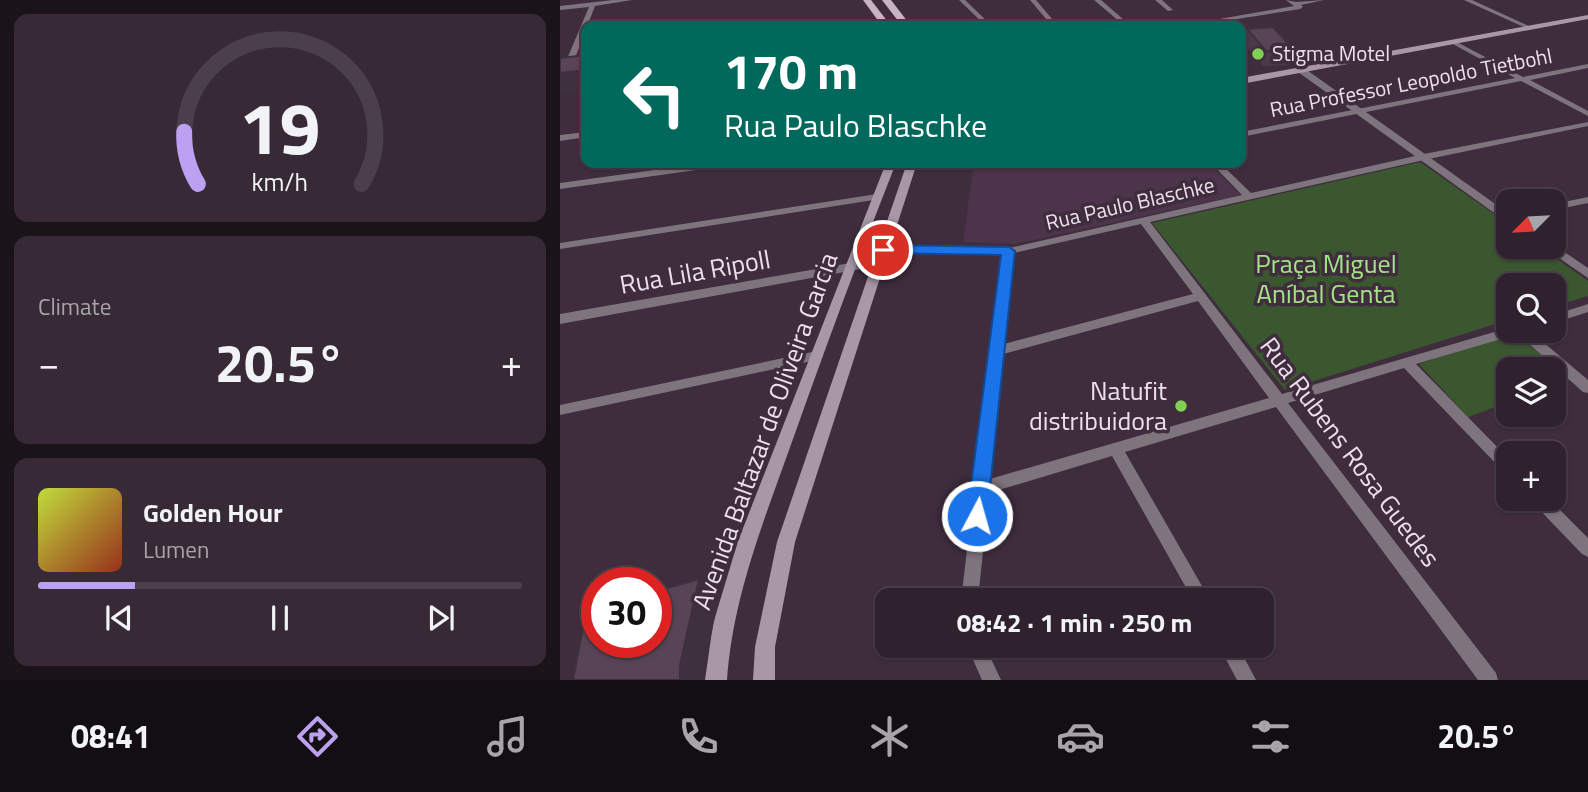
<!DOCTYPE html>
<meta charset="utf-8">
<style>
:root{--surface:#2f222e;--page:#372a36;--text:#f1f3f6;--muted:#a7a4aa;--line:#4a3f4a;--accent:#bca0f2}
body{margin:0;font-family:"Titillium Web",sans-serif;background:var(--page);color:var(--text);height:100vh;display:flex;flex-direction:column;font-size:26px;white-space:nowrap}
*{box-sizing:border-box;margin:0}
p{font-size:23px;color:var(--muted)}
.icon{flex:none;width:38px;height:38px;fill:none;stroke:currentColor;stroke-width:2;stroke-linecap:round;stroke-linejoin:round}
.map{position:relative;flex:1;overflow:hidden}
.panel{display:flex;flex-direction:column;gap:14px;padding:14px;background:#1a1319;width:560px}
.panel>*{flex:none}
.hud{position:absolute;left:21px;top:21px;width:665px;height:147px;border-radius:14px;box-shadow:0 2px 5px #0004,0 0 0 2px var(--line);background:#00695c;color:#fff;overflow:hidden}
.needle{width:46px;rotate:246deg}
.tools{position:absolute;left:936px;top:189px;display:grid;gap:14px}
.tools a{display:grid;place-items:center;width:70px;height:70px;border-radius:14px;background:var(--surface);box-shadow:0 2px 5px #0004,0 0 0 2px var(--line);font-size:35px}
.speed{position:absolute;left:21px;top:567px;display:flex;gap:14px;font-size:35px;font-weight:700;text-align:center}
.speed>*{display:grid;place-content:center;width:91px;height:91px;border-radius:50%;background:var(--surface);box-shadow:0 2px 5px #0004,0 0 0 2px var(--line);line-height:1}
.speed .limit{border:10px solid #d22;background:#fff;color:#111}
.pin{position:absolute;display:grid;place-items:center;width:60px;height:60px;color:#fff;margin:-30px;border:4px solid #fff;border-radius:50%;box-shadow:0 2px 7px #0007}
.me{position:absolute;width:77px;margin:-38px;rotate:6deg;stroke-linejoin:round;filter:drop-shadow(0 0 5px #0008)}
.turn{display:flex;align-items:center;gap:24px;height:147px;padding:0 28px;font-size:32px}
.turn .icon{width:91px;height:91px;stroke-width:2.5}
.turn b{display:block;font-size:49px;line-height:60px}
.big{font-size:52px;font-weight:700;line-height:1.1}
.panel .card{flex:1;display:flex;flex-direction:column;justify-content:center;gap:10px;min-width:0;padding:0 24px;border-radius:14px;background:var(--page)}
.panel .dial{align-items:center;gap:0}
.dial svg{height:182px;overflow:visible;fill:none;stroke:var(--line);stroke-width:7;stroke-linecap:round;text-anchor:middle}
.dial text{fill:var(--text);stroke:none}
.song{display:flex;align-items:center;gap:21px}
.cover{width:84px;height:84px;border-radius:10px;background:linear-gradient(135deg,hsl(70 70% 55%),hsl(10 70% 35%))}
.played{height:7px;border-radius:4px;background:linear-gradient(90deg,var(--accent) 20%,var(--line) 20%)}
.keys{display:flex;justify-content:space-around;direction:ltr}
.heat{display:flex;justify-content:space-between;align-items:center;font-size:38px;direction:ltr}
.trip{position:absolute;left:315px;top:588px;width:399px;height:70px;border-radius:14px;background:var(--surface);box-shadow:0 2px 5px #0004,0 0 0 2px var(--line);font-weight:700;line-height:70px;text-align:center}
.menu{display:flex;height:112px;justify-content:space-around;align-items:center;background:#130e12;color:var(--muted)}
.menu .icon{width:49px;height:49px}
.menu .current{color:var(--accent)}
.menu b{font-size:32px;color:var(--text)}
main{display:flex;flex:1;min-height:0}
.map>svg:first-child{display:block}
.built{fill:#4c344a}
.green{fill:#3b572f}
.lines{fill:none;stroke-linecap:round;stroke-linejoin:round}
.minor{fill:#7e747d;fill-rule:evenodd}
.tertiary{fill:#7e747d;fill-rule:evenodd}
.secondary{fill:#a898a6;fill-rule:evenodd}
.primary{fill:#c8b3c5;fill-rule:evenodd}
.wall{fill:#4c3a4a}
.shaded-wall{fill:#3e303c}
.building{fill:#584456;stroke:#3e303c;stroke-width:2}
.route{fill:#1a73e8;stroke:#114b97;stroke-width:2}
.poi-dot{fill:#7ed153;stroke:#3f2d3e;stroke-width:2.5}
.labels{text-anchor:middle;stroke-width:7;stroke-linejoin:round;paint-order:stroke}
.far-poi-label{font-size:21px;fill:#ece0eb;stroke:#3f2d3e;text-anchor:start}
.far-street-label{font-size:21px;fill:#ece0eb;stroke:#3f2d3e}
.park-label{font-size:26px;fill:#a3e287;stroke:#3f2d3e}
.street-label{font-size:26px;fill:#ece0eb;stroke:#3f2d3e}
.poi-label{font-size:26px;fill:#ece0eb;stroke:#3f2d3e;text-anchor:end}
</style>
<main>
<section class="panel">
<div class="card dial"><svg viewBox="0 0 100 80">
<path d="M14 69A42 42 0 1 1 86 69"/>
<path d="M14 69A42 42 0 0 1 8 46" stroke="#bca0f2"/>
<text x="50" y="56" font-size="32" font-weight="700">19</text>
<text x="50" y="72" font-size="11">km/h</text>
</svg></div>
<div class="card"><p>Climate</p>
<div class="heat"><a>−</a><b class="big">20.5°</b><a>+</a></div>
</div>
<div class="card">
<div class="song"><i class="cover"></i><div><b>Golden Hour</b><p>Lumen</p></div></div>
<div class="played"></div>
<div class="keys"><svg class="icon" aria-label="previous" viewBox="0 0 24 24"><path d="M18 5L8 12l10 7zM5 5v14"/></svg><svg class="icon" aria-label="pause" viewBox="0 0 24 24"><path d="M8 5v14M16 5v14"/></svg><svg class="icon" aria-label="next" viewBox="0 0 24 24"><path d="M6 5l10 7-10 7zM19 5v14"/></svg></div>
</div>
</section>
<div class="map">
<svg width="1028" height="680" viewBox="0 0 1028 680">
<rect width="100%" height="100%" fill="#3f2d3e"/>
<path class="built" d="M414 163H649L680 195 456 244 403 242Z"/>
<g class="green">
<path d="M860 162 948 224V247H980L1028 281V296L994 306V285H948V320L725 390 592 223Z"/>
<path d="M955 332 1010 380 994 386V369H948V402L908 417 859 364Z"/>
</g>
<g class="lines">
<g class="minor">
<path d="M53 0H72L35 6 12 66 5 68 4 66 29 7 0 10V6Z"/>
<path d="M399 0H405L432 26H426Z"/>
<path d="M470 0H476L498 26H492Z"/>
<path d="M534 0H541L564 20V22H560Z"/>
<path d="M595 0H602L613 10 608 11Z"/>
<path d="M726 0 736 2 764 0 741 5 743 7 740 9 633 26H620L734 6Z"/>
<path d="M904 0H912L973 28 968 29Z"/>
<path d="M893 40 963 77 1028 64V68L970 80 1028 111V116L961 81 681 137V132L955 78 891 43 890 42Z"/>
<path d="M1028 122V126L864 160 590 222 722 394 948 328V331H970L1028 380V393L1023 392 958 334 856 364 948 458V473L943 471 844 368 728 403 936 673 938 680H918L716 407 565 452 650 600H633L552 456 429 493 418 600H401L414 492 413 489 415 484 443 254 323 253 319 252 318 250 319 248H449L682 195 651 163H660L691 193 864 154ZM581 224 633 294 444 344 454 253ZM638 301 709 398 430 479 443 354Z"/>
<path d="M26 132V137L0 141V135Z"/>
<path d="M317 194 322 197 320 199 0 249V243Z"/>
<path d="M1028 197V203L994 210V204Z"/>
<path d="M1028 304V312L994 323V315Z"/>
<path d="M257 351 261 353 263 356 261 359 0 415V405Z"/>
<path d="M971 499H989L1028 538V557L1022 554 974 504Z"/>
<path d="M407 646H425L441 680H422Z"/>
<path d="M659 646H678L696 680H677Z"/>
</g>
<g class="tertiary">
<path d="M738 68H744L948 213V221L944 220 738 72Z"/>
<path d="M145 163H170L165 166 0 189V183Z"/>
<path d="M994 245 1028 268V278L983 247H994Z"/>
<path d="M319 258 325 262 323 265 0 324V314Z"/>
</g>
<g class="secondary">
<path d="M1028 15V19L681 84V78Z"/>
<path d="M326 163H336C300 254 266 346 233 439 205 518 173 595 167 680H145L153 624 178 541Z"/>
<path d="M347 163H357L235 542 215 647V680H193L195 647 217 542Z"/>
</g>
<g class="primary">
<path d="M303 0H311L331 26H322Z"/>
<path d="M322 0H331L351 26H342Z"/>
</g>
</g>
<path class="wall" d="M687 29 734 50 730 65 703 66 684 43Z"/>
<g class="shaded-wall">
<path d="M26 70V92L0 95V73Z"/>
<path d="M139 579 159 597 142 680H120V665Z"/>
</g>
<g class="building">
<path d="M713 27 734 50 706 51 687 29Z"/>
<path d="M26 55V70L0 73V58Z"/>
<path d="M139 579 120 665V680H13L26 611 37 608V642H96V591Z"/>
</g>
<path class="route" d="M323 245 449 247 455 251 427 516 424 523 417 526 410 523 407 516 441 255 318 253V246Z"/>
<g class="poi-dot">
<circle cx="698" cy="54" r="7"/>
<circle cx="621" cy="406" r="7"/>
</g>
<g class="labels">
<g class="far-poi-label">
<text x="712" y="61">Stigma Motel</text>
</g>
<g class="far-street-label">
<text transform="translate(851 83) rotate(-11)" y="7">Rua Professor Leopoldo Tietbohl</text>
<text transform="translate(570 204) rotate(-13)" y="7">Rua Paulo Blaschke</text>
</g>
<g class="park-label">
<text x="766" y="273">Praça Miguel<tspan x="766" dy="30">Aníbal Genta</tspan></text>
</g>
<g class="street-label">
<text transform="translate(135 272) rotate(-10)" y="9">Rua Lila Ripoll</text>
<text transform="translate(205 431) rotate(-70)" y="9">Avenida Baltazar de Oliveira Garcia</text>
<text transform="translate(790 452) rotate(53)" y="9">Rua Rubens Rosa Guedes</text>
</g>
<g class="poi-label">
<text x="607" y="400">Natufit<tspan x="607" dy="30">distribuidora</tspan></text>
</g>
</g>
</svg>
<div class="tools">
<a><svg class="needle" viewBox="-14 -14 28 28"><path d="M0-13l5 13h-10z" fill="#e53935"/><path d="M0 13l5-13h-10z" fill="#a7a4aa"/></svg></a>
<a><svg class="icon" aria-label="search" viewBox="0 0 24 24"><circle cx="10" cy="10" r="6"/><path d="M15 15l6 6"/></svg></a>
<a><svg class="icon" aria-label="layers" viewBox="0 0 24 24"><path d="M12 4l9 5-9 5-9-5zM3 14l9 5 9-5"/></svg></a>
<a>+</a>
</div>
<div class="speed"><div class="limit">30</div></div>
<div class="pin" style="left:323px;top:250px;background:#d93025"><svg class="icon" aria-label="arrive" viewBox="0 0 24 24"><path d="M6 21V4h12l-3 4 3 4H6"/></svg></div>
<svg class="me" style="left:417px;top:516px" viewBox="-20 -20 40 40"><circle r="17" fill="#1a73e8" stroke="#fff" stroke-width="3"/><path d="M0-11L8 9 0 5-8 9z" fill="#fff"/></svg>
<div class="trip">08:42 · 1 min · 250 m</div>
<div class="hud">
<div class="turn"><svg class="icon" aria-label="left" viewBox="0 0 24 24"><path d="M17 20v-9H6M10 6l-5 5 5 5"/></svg><div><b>170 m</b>Rua Paulo Blaschke</div></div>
</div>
</div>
</main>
<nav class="menu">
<b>08:41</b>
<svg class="icon current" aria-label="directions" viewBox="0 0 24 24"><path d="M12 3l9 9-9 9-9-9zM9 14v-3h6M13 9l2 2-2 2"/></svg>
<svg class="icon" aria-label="music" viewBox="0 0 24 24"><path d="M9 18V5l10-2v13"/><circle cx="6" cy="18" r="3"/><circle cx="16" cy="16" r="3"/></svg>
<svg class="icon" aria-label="phone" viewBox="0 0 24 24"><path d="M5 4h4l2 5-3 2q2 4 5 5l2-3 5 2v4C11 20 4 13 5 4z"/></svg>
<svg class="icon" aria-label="climate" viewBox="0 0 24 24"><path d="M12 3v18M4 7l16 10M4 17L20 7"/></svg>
<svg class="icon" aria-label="car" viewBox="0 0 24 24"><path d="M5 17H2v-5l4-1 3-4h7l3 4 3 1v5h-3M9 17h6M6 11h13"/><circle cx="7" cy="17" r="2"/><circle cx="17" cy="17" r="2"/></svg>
<svg class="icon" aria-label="filters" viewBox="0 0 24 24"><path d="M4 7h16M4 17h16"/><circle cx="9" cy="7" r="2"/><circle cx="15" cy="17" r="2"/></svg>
<b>20.5°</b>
</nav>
